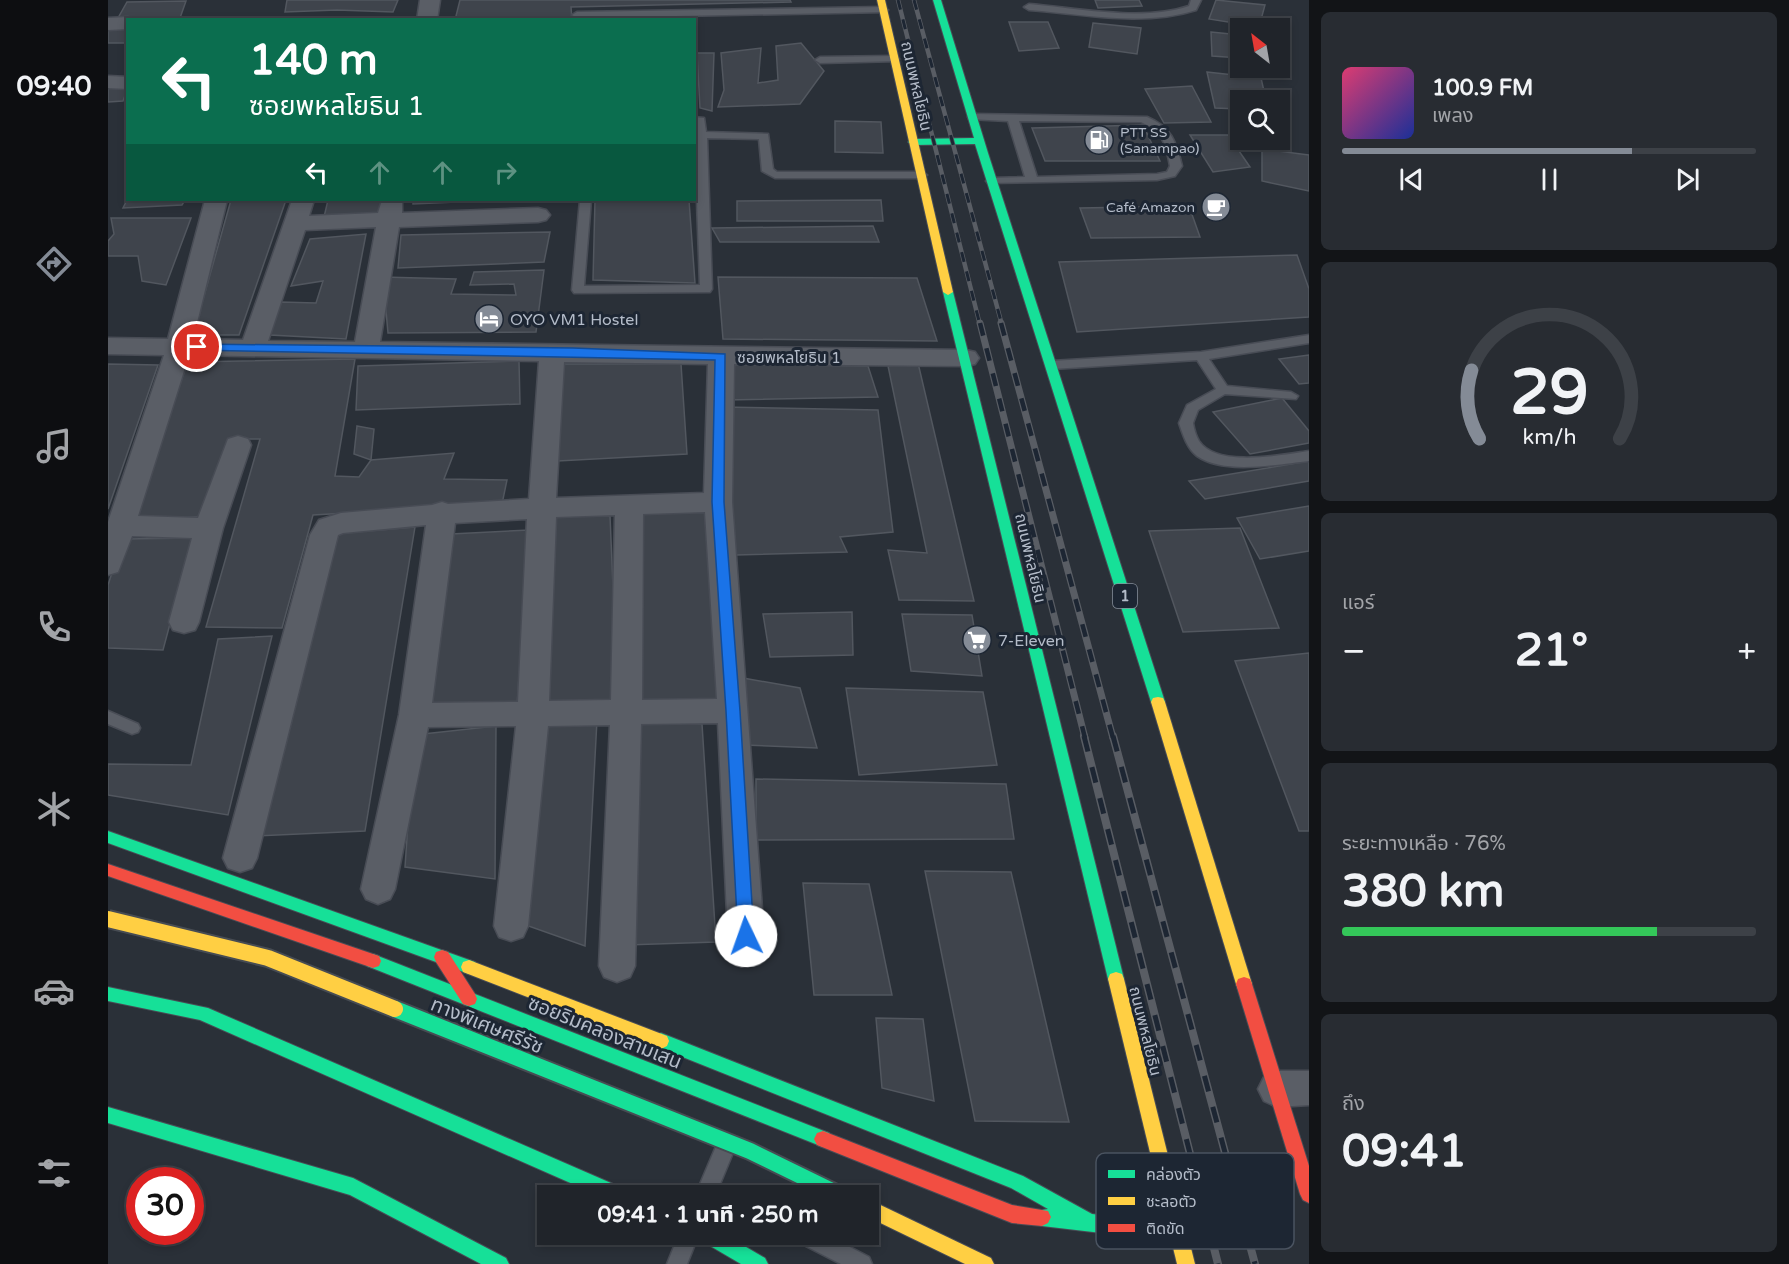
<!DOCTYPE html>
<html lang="th">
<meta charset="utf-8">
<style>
:root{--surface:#20242a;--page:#282c32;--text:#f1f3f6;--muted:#a2a4a8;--line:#3d4147;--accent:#848b96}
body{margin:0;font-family:"Varela Round","Noto Sans Thai",sans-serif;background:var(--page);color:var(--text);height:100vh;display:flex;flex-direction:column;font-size:22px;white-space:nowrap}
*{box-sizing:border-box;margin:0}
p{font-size:20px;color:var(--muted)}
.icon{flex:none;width:33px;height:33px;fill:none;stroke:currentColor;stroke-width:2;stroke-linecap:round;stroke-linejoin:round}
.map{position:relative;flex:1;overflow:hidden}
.side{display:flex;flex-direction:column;gap:12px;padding:12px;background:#121417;width:480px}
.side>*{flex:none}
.guide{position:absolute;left:18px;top:18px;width:570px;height:183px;border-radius:0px;box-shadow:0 3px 9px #0003,0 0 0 2px var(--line);background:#0b6e4f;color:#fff;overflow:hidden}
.needle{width:39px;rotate:329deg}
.controls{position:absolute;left:1122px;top:18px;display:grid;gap:12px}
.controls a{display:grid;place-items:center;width:60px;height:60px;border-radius:0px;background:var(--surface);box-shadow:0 3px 9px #0003,0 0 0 2px var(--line);font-size:30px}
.speed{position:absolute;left:18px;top:1167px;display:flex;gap:12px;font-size:30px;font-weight:700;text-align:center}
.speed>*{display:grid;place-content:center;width:78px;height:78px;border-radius:50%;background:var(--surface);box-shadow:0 3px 9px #0003,0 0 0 2px var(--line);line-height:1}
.speed .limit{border:9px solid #d22;background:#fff;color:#111}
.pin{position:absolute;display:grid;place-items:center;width:51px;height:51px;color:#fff;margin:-26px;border:3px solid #fff;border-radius:50%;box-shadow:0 2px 6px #0007}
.me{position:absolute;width:66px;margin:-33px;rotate:357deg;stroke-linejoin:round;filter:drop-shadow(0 0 4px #0008)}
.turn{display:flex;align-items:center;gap:21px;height:126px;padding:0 24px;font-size:27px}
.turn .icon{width:78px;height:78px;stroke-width:2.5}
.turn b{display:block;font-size:42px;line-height:51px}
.lanes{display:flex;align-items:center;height:57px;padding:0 24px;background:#0003;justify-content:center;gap:30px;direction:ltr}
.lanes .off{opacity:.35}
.big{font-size:45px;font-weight:800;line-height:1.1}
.side .tile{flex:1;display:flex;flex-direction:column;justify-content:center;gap:9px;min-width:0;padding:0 21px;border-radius:9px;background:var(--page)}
.side .dial{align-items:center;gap:0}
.dial svg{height:156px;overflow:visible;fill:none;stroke:var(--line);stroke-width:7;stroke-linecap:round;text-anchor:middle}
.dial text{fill:var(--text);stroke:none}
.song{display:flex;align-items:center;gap:18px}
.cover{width:72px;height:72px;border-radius:9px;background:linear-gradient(135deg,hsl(340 70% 55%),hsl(230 70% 35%))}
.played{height:6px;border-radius:3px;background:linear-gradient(90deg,var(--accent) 70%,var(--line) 70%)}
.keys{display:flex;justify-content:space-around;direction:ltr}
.heat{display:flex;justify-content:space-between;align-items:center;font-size:33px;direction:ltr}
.charge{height:9px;border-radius:4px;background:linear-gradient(90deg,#34c759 76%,var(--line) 0)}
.trip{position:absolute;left:429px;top:1185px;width:342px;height:60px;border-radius:0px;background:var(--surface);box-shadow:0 3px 9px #0003,0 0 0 2px var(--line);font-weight:800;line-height:60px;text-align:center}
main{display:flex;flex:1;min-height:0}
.tabs{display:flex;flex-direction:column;width:108px;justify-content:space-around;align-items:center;background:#0d0e11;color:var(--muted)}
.tabs .icon{width:42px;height:42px}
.tabs .on{color:var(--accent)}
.tabs b{font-size:27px;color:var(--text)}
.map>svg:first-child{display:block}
.building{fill:#3f444c;stroke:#52575f;stroke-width:1.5}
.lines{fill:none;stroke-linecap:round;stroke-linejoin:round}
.lane-casing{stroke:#484c55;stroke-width:3}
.street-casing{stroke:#484c55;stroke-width:3}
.fast-casing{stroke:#484c55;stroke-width:2}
.slow-casing{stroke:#484c55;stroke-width:2}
.jam-casing{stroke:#484c55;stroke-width:2}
.lane{fill:#5a5e66;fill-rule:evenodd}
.street{fill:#5a5e66;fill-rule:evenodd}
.fast{fill:#16e098;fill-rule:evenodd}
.slow{fill:#ffcf43;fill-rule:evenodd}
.jam{fill:#f24e42;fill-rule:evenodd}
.rail-far2-casing{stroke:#595d64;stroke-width:4.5}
.rail-far1-casing{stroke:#595d64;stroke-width:7}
.rail-casing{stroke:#595d64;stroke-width:8}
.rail-far2{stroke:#1d2633;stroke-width:3;stroke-dasharray:10;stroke-linecap:butt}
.rail-far1{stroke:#1d2633;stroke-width:4.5;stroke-dasharray:13;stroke-linecap:butt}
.rail{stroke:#1d2633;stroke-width:5;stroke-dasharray:16;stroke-linecap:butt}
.fast-bridge-casing{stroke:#474c53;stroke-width:20;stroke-linecap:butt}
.slow-bridge-casing{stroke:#474c53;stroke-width:20;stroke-linecap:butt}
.fast-bridge{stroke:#16e098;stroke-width:16}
.slow-bridge{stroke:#ffcf43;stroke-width:16}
.route{fill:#1a73e8;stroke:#114b97;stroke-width:1.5}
.labels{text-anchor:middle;stroke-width:6;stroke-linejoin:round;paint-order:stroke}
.far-poi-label{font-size:14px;fill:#b4bcc9;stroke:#1d2633;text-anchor:start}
.shield{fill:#1d2633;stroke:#878f9c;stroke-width:1.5}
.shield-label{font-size:15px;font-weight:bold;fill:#b4bcc9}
.street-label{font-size:16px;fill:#b4bcc9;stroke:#1d2633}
.poi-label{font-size:16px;fill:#b4bcc9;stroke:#1d2633;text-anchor:start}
.near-street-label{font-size:20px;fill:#b4bcc9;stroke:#1d2633}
.key{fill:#1d2633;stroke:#4a5360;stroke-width:1.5}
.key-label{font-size:16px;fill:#b4bcc9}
</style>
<main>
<nav class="tabs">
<b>09:40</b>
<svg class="icon on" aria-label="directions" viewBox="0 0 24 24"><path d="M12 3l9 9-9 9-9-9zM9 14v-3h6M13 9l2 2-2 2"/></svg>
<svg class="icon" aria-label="music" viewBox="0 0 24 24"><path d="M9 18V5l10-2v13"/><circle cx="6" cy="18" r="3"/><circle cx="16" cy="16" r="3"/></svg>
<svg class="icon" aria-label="phone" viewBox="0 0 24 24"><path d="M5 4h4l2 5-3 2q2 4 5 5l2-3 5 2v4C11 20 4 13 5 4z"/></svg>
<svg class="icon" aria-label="climate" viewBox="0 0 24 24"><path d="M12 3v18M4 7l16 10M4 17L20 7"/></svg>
<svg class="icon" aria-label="car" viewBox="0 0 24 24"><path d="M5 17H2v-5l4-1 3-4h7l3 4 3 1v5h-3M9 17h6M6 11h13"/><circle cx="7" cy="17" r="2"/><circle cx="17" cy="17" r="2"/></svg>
<svg class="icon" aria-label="filters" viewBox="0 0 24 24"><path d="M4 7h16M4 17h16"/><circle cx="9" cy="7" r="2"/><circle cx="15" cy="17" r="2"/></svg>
</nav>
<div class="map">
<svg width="1201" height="1264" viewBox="0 0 1201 1264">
<rect width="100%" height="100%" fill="#2a3038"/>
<g class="building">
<path d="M179 0H290L285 12 229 10 177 12Z"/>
<path d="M352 0H682L683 2 463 7 464 20H347Z"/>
<path d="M987 0H1031L1034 6 990 8Z"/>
<path d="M1108 0 1157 5 1151 27 1101 19Z"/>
<path d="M78 1 72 18H10L19 2Z"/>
<path d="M901 22H940L951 48 911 51Z"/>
<path d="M985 23 1033 28 1029 54 981 47Z"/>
<rect x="0" y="29" width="20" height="14"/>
<path d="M1103 32 1132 35V58L1104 56Z"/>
<path d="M693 43 716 71 692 104 610 107 616 90 613 53 653 48 650 83 670 80 668 46Z"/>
<path d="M589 53H606L604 111 592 108Z"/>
<path d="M1099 72 1153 78 1158 100H1132V109L1107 108Z"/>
<path d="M1084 86 1103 122 1056 123 1037 89Z"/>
<path d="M0 87H20L15 101 0 102Z"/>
<path d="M727 121 773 122 775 153 727 152Z"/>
<path d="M1035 125 1052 161H937L924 128Z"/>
<path d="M1082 135H1120L1142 167 1105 172Z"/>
<path d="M1154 149 1201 155V191L1154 181Z"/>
<path d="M20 198V200H77L74 205 15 208Z"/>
<path d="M1105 199 1122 208 1113 216 1095 206Z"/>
<path d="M123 200H178L131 335H85Z"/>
<path d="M220 200H274L270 215 216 217Z"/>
<path d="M305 200H393L305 204Z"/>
<path d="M487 200H581L587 283 485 280Z"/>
<path d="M773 200 775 221H629V201Z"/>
<path d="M1081 206 1092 237 983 238 972 208Z"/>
<path d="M3 218H83L58 285 34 281 30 256H0V241L6 234Z"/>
<path d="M765 226 771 242H612L604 228Z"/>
<path d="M442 232 436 262 290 268 293 235Z"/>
<path d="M258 234 238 339 162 335 173 302 208 303 215 281 183 286 202 239Z"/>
<path d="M1189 255 1201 289V317L969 332 951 262Z"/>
<path d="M436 270 428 332 280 333 275 277 348 279 343 294 408 295 406 284 362 285 366 272Z"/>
<path d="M610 277 809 278 829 341 615 339Z"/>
<path d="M1201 355V383L1191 384 1171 359Z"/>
<path d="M247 359 227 476 251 477 263 460 346 453 336 479 399 480 394 504 205 515 174 628 98 627 152 439H125L102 516 20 521 80 362Z"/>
<path d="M411 361 412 404 248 410 250 366Z"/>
<path d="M810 363 866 601 791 600 780 550 819 553 780 366Z"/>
<path d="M0 364 50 365 0 509Z"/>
<path d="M454 364H573L579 454 450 461Z"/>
<path d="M622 364 760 366 770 397 618 400Z"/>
<path d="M1174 398 1201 431V443L1142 454 1105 412Z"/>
<path d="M614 407 770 410 785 532 732 537 739 552 628 555Z"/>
<path d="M249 426 266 429 263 460 246 454Z"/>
<path d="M1201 461V481L1097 499 1081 481Z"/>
<path d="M1201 506V551L1152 559 1129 518Z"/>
<path d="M597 512 610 700 533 704 528 514Z"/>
<path d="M443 515 502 516 510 706 435 704Z"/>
<path d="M307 527 257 831 148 836 224 534Z"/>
<path d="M1132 528 1171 628 1075 632 1041 531Z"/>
<path d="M421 530 409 706 319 703 343 534Z"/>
<path d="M85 538 55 650 0 648V585L15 539Z"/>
<path d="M744 612 745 655 662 657 655 614Z"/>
<path d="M794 614 864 615 874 676 803 671Z"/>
<path d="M164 636 120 815 0 795V764L83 765 110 639Z"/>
<path d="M1201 653V831H1191L1127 661Z"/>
<path d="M635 678 692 688 709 748 636 745Z"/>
<path d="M738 688 875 692 889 765 751 775Z"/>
<path d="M489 720 477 946 412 923 430 721Z"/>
<path d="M524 720 594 724 608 942 518 945Z"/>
<path d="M388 726 387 879 297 867 306 735Z"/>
<path d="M648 779 898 784 906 839 648 840Z"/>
<path d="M817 871 903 872 961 1122 867 1121Z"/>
<path d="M695 883 761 884 784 995H706Z"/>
<path d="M768 1018 815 1019 826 1101 774 1088Z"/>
</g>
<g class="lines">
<g class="lane-casing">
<g id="lane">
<path d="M1083 0H1093L1088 10C1035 27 975 14 921 10L916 7 921 4C970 8 1034 22 1081 6Z"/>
<path d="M775 7 780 10 778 12 469 18 464 15 469 12Z"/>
<path d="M786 56 791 59 790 61 712 63 707 60 712 57Z"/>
<path d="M865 114 1039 117C1063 127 1068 141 1074 166L1067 176 1049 180 880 183 878 181 884 178 917 177 900 121 861 119 860 117ZM911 121 1033 122C1055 132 1058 144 1062 166L1059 172 1049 174 929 177Z"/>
<path d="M586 117 596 118 598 132 660 134 665 169 669 172H813L819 175 813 178H667L654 171 651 139 599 138 604 289 602 292 466 293 464 290 472 200H483L476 286 592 285Z"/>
<path d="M1201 335V343L1101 359 1119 386 1183 392 1190 396 1188 399 1117 394 1090 410 1085 423C1086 429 1088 436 1091 441 1109 468 1173 455 1201 451V461C1171 464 1116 475 1089 456 1079 448 1075 435 1071 423L1079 405 1108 389 1089 360 944 369 938 365 944 361 1093 352Z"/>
<path d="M0 711 30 724 32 728 30 732 24 734 0 724Z"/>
<path d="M619 1134 626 1137 629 1143 612 1184 623 1189 626 1196H587L612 1137Z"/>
<path d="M571 1234H591L579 1264H559Z"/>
<path d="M685 1234H717L761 1257 764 1264H733L688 1241Z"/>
</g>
</g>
<g class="street-casing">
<g id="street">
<path d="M312 0H332L329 20H309Z"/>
<path d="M20 17 28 20H20V29L0 30V18Z"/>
<path d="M0 76 20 77V89L0 88Z"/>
<path d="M97 200H119L85 339 135 340 184 200H206L201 216 270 213 274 200H294V213L430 208 438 210 442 215 438 220 430 222 291 227 272 342 858 350 867 352 871 358 867 364 858 366 626 364 624 502 656 936 650 947 638 951 626 947 620 936 610 723 533 724 527 966 522 977 509 982 496 977 491 966 502 725 440 726 420 926 415 937 403 941 391 937 386 926 408 726 320 727 287 889 282 899 270 904 258 899 253 889 291 715 318 525 235 533 230 535 149 858 144 868 132 872 120 868 115 858 202 535 211 520 233 513 324 505 334 502 340 504 421 499 431 361 81 355 30 516 90 518 120 439 130 436 140 439 143 445 115 528 91 622 87 630 76 633 65 630 61 622 84 538 24 536 10 572 0 575V522L56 355 0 354V338L60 339ZM268 227 247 342 160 341 197 230ZM456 362 600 364 596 493 448 498ZM597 512 609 699 534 700 535 514ZM507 515 503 700 441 701 448 517ZM419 519 410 702 324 703 347 523Z"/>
<path d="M1169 1071H1201V1105L1169 1107 1156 1101 1150 1089 1156 1077Z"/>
</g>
</g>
<g class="fast-casing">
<g id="fast">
<path d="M825 0H833L880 153 1057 702 1055 706H1045L1043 702 867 144 805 145 800 142 805 139 866 138Z"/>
<path d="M840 289 845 292 1016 979 1014 984 1008 986 1002 984 1000 979 835 292Z"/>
<path d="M0 831 367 962 369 967 367 972 361 974 0 843Z"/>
<path d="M265 954 721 1133 724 1139 721 1145 715 1147 259 966 257 961 259 956Z"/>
<path d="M0 987 100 1008 519 1190 522 1196H492L92 1020 0 1001Z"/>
<path d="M553 1033 915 1176 984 1214 1070 1224 1076 1227 1079 1233 1076 1239 1070 1242 934 1226 928 1223 925 1217 928 1211 940 1209 903 1188 547 1046 545 1041 547 1036Z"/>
<path d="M0 1107 245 1178 398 1258 401 1264H373L242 1195 0 1123Z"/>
<path d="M589 1234H616L657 1258 660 1264H633L592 1240Z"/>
</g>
</g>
<g class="slow-casing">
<g id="slow">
<path d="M769 0H777L845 292 840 295 835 292Z"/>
<path d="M1050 697 1055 698 1057 702 1144 984 1142 989 1136 991 1130 989 1128 984 1043 702 1045 698Z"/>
<path d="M361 960 559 1036 561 1041 559 1046 553 1049 355 972 353 967 355 962Z"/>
<path d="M1008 972 1014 974 1016 979 1087 1264H1069L1000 979 1002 974Z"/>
<path d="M760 1199 883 1258 886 1264H857L760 1217Z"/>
</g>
</g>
<g class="jam-casing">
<g id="jam">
<path d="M0 864 265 954 271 956 273 961 271 966 265 968 0 876Z"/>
<path d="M334 950 340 952 367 994 369 999 367 1004 361 1006 355 1004 328 962 326 957 328 952Z"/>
<path d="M1136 977 1142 979 1144 984 1201 1166V1203L1195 1200 1192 1194 1128 984 1130 979Z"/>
<path d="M715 1131 904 1205 940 1211 943 1217 940 1223 934 1226 904 1223 709 1145 706 1139 709 1133Z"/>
</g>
</g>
<use href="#lane" class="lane"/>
<use href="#street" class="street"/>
<use href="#fast" class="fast"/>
<use href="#slow" class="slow"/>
<use href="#jam" class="jam"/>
<g class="rail-far2-casing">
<g id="rail-far2">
<path d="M790 0 872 325"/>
<path d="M806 0 894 325"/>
</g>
</g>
<g class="rail-far1-casing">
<g id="rail-far1">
<path d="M872 323 977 738"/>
<path d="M893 323 1005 738"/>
</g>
</g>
<g class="rail-casing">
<g id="rail">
<path d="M976 736 1110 1264"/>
<path d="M1005 736 1147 1264"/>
</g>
</g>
<use href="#rail-far2" class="rail-far2"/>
<use href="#rail-far1" class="rail-far1"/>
<use href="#rail" class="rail"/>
<g class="fast-bridge-casing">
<path id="fast-bridge" d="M287 1009 642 1151 734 1196"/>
</g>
<g class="slow-bridge-casing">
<path id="slow-bridge" d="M0 919 160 958 287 1009"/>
</g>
<use href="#fast-bridge" class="fast-bridge"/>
<use href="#slow-bridge" class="slow-bridge"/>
</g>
<path class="route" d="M89 344 465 348 617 354 616 502 632 711 646 936 643 941 638 943 632 941 630 936 618 711 604 502 607 360 85 350 84 347Z"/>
<defs>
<g id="fuel-disc" transform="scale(1.5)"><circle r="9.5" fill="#848b96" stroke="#1d2633"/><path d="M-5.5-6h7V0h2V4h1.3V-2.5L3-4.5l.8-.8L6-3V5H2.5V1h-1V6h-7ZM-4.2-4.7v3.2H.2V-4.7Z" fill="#fff"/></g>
<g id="cafe-disc" transform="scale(1.5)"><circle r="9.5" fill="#848b96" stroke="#1d2633"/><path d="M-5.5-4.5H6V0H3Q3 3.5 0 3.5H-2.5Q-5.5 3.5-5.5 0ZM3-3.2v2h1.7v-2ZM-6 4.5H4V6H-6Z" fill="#fff"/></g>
<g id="hotel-disc" transform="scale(1.5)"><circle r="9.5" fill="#848b96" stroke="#1d2633"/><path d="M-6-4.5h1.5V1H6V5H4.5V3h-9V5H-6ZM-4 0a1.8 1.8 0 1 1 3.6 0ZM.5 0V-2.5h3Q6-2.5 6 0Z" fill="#fff"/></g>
<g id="supermarket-disc" transform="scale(1.5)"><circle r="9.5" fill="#848b96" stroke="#1d2633"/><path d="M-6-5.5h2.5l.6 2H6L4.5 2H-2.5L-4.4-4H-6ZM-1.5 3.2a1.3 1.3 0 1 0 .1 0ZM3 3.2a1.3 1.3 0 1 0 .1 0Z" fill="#fff"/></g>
</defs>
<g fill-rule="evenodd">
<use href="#fuel-disc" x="991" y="140"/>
<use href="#cafe-disc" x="1108" y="207"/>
<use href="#hotel-disc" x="381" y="319"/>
<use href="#supermarket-disc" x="869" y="640"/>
</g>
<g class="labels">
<g class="far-poi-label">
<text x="1012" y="137">PTT SS<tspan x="1012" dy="16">(Sanampao)</tspan></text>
<text x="1087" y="212" text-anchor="end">Café Amazon</text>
</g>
<rect class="shield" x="1005" y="584" width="24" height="24" rx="4.5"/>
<g class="shield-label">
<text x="1017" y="601">1</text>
</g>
<g class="street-label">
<text transform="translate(809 86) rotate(77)" y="6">ถนนพหลโยธิน</text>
<text x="681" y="363">ซอยพหลโยธิน 1</text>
<text transform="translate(923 558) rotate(77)" y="6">ถนนพหลโยธิน</text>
<text transform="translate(1038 1031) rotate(76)" y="6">ถนนพหลโยธิน</text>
</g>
<g class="poi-label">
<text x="402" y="325">OYO VM1 Hostel</text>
<text x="890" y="646">7-Eleven</text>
</g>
<g class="near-street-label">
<text transform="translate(379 1025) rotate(22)" y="7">ทางพิเศษศรีรัช</text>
<text transform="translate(497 1032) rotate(22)" y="7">ซอยริมคลองสามเสน</text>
</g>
</g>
<rect x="988" y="1153" width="198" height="96" rx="9" class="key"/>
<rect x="1000" y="1170" width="27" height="8" fill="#16e098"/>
<rect x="1000" y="1197" width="27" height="8" fill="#ffcf43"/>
<rect x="1000" y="1224" width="27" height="8" fill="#f24e42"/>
<g class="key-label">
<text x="1038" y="1180">คล่องตัว</text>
<text x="1038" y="1207">ชะลอตัว</text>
<text x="1038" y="1234">ติดขัด</text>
</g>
</svg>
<div class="controls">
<a><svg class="needle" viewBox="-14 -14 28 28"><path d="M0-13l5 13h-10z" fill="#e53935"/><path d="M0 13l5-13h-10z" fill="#a2a4a8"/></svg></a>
<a><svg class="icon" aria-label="search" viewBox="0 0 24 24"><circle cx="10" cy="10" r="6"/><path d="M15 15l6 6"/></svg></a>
</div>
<div class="speed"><div class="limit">30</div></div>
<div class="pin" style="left:89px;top:347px;background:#d93025"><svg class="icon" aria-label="arrive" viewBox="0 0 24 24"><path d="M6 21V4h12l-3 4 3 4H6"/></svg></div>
<svg class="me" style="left:638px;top:936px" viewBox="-20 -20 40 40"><circle r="19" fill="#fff"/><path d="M0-13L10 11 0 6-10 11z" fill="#1a73e8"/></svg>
<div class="trip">09:41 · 1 นาที · 250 m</div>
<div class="guide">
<div class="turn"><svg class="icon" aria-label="left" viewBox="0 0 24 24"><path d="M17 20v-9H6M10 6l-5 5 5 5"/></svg><div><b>140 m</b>ซอยพหลโยธิน 1</div></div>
<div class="lanes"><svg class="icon" aria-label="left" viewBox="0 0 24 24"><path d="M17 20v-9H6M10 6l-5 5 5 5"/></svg><svg class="icon off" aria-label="ahead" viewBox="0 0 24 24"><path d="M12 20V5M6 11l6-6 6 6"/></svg><svg class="icon off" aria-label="ahead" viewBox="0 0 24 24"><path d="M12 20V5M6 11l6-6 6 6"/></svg><svg class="icon off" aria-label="right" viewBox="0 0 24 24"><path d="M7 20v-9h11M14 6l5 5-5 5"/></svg></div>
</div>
</div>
<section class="side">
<div class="tile">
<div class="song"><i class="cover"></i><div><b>100.9 FM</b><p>เพลง</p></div></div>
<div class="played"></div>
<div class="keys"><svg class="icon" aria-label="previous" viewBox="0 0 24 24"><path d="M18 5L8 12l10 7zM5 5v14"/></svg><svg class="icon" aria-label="pause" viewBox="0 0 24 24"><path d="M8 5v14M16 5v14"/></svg><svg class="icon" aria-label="next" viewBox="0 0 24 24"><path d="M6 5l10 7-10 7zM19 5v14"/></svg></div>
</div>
<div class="tile dial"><svg viewBox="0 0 100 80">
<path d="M14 69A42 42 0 1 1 86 69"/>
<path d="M14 69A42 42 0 0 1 10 34" stroke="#848b96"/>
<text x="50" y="56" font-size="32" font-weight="700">29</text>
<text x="50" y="72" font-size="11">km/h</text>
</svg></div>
<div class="tile"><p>แอร์</p>
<div class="heat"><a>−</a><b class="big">21°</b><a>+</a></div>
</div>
<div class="tile"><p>ระยะทางเหลือ · 76%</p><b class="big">380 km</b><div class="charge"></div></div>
<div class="tile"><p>ถึง</p><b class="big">09:41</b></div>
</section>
</main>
